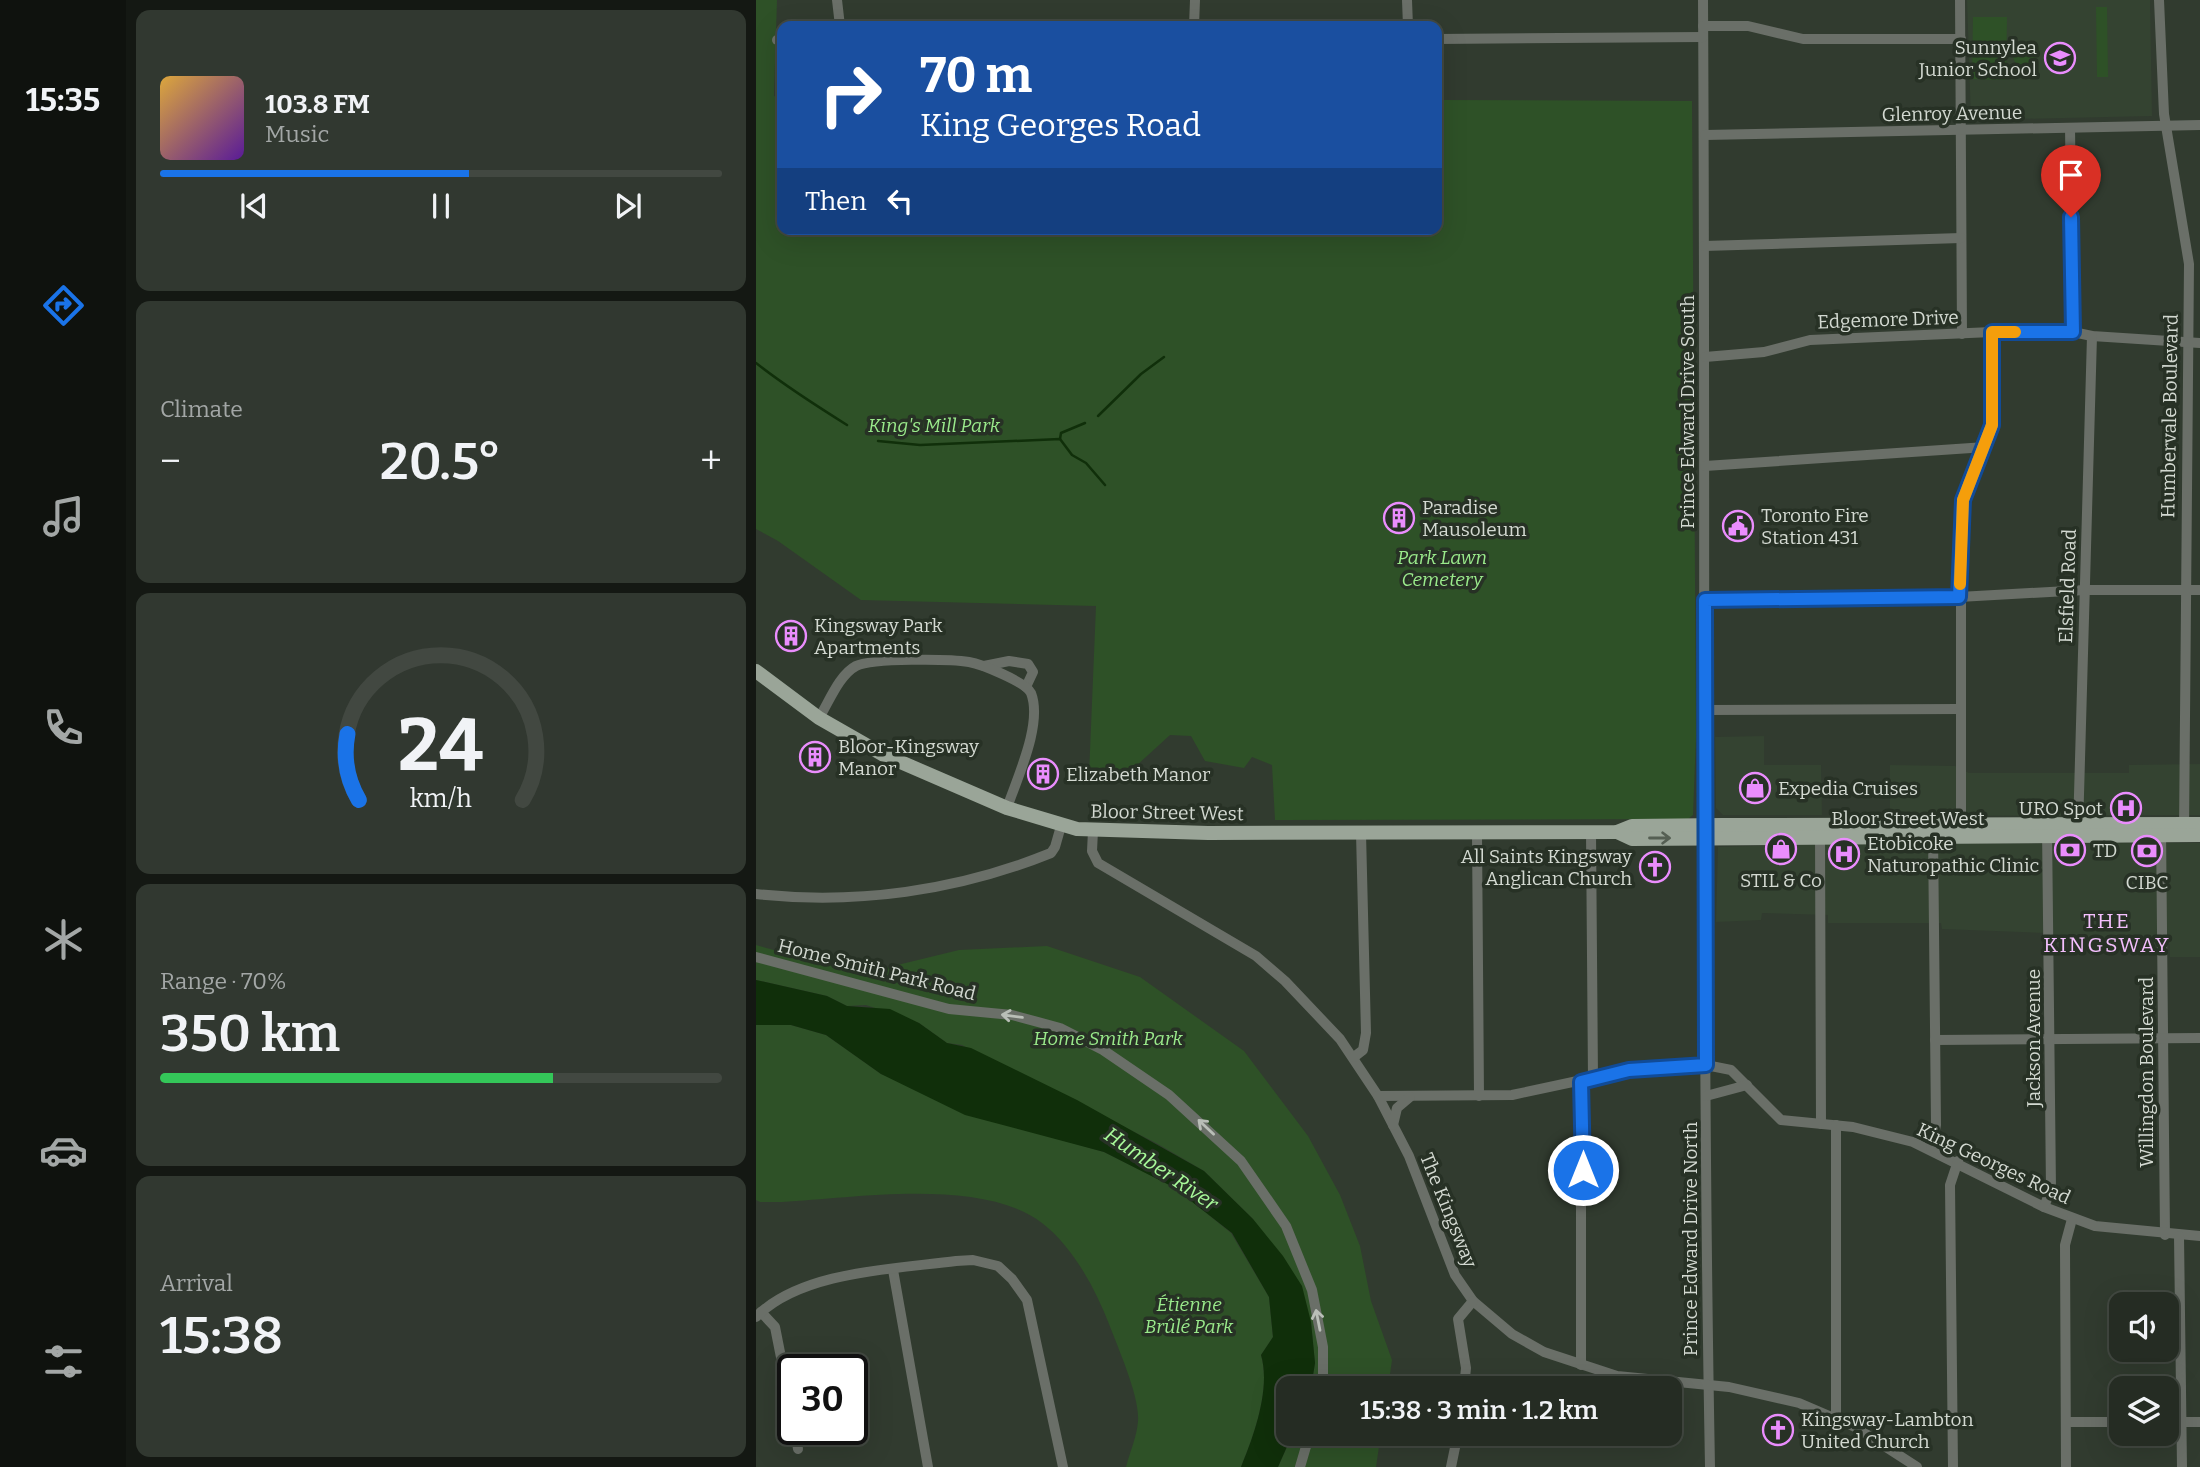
<!DOCTYPE html>
<meta charset="utf-8">
<style>
:root{--surface:#252c23;--page:#313830;--text:#f1f3f6;--muted:#a3a7a6;--line:#424841;--accent:#1a73e8}
body{margin:0;font-family:Bitter,serif;background:var(--page);color:var(--text);height:100vh;display:flex;flex-direction:column;font-size:26px;white-space:nowrap}
*{box-sizing:border-box;margin:0}
p{font-size:23px;color:var(--muted)}
.icon{flex:none;width:38px;height:38px;fill:none;stroke:currentColor;stroke-width:2;stroke-linecap:round;stroke-linejoin:round}
.map{position:relative;flex:1;overflow:hidden}
.panel{display:flex;flex-direction:column;gap:10px;padding:10px;background:#141813;width:630px}
.panel>*{flex:none}
.hud{position:absolute;left:21px;top:21px;width:665px;height:214px;border-radius:14px;box-shadow:0 7px 28px #0002,0 0 0 2px var(--line);background:#1a4fa0;color:#fff;overflow:hidden}
.controls{position:absolute;left:1353px;top:1292px;display:grid;gap:14px}
.controls a{display:grid;place-items:center;width:70px;height:70px;border-radius:14px;background:var(--surface);box-shadow:0 7px 28px #0002,0 0 0 2px var(--line);font-size:35px}
.speed{position:absolute;left:21px;top:1354px;display:flex;gap:14px;font-size:35px;font-weight:700;text-align:center}
.speed>*{display:grid;place-content:center;width:91px;height:91px;border-radius:50%;background:var(--surface);box-shadow:0 7px 28px #0002,0 0 0 2px var(--line);line-height:1}
.speed .limit{border:4px solid #111;border-radius:10px;background:#fff;color:#111}
.pin{position:absolute;display:grid;place-items:center;width:60px;height:60px;color:#fff;margin:-72px -30px;border-radius:50% 50% 50% 0;rotate:-45deg;box-shadow:0 0 7px #0007}
.pin .icon{rotate:45deg}
.me{position:absolute;width:77px;margin:-38px;rotate:0deg;stroke-linejoin:round;filter:drop-shadow(0 0 5px #0008)}
.turn{display:flex;align-items:center;gap:24px;height:147px;padding:0 28px;font-size:32px}
.turn .icon{width:91px;height:91px;stroke-width:2.5}
.turn b{display:block;font-size:49px;line-height:60px}
.then{display:flex;align-items:center;height:66px;padding:0 28px;background:#0003;gap:14px;font-size:26px}
.big{font-size:52px;font-weight:600;line-height:1.1}
.panel .widget{flex:1;display:flex;flex-direction:column;justify-content:center;gap:10px;min-width:0;padding:0 24px;border-radius:14px;background:var(--page)}
.panel .dial{align-items:center;gap:0}
.dial svg{height:182px;overflow:visible;fill:none;stroke:var(--line);stroke-width:7;stroke-linecap:round;text-anchor:middle}
.dial text{fill:var(--text);stroke:none}
.song{display:flex;align-items:center;gap:21px}
.cover{width:84px;height:84px;border-radius:10px;background:linear-gradient(135deg,hsl(40 70% 55%),hsl(270 70% 35%))}
.played{height:7px;border-radius:4px;background:linear-gradient(90deg,var(--accent) 55%,var(--line) 55%)}
.keys{display:flex;justify-content:space-around;direction:ltr}
.heat{display:flex;justify-content:space-between;align-items:center;font-size:38px;direction:ltr}
.charge{height:10px;border-radius:5px;background:linear-gradient(90deg,#34c759 70%,var(--line) 0)}
.trip{position:absolute;left:520px;top:1376px;width:406px;height:70px;border-radius:14px;background:var(--surface);box-shadow:0 7px 28px #0002,0 0 0 2px var(--line);font-weight:600;line-height:70px;text-align:center}
main{display:flex;flex:1;min-height:0}
.menu{display:flex;flex-direction:column;width:126px;justify-content:space-around;align-items:center;background:#0f120e;color:var(--muted)}
.menu .icon{width:49px;height:49px}
.menu .active{color:var(--accent)}
.menu b{font-size:32px;color:var(--text)}
.map>svg:first-child{display:block}
.built{fill:#344331}
.green{fill:#2e5127}
.water{fill:#102f0a}
.lines{fill:none;stroke-linecap:round;stroke-linejoin:round}
.stream{stroke:#102f0a;stroke-width:2.5}
.minor{stroke:#6a6f68;stroke-width:10}
.major{stroke:#9aa598;stroke-width:14}
.oneway{stroke:#555f53}
.oneway2{stroke:#b9beb7}
.route-casing{stroke:#114b97;stroke-width:18}
.route{stroke:#1a73e8;stroke-width:12}
.slow{stroke:#f59e0b;stroke-width:12}
.labels{text-anchor:middle;stroke-width:7;stroke-linejoin:round;paint-order:stroke}
.poi-label{font-size:19px;fill:#d3d9d1;stroke:#273125;text-anchor:start}
.street-label{font-size:19px;fill:#d3d9d1;stroke:#273125}
.park-label{font-size:19px;font-style:italic;fill:#9aea8b;stroke:#273125}
.neighbourhood-label{font-size:21px;letter-spacing:2px;fill:#f4c0fe;stroke:#273125}
.water-label{font-size:21px;font-style:italic;fill:#a8fa9a;stroke:#273125}
</style>
<main>
<nav class="menu">
<b>15:35</b>
<svg class="icon active" aria-label="directions" viewBox="0 0 24 24"><path d="M12 3l9 9-9 9-9-9zM9 14v-3h6M13 9l2 2-2 2"/></svg>
<svg class="icon" aria-label="music" viewBox="0 0 24 24"><path d="M9 18V5l10-2v13"/><circle cx="6" cy="18" r="3"/><circle cx="16" cy="16" r="3"/></svg>
<svg class="icon" aria-label="phone" viewBox="0 0 24 24"><path d="M5 4h4l2 5-3 2q2 4 5 5l2-3 5 2v4C11 20 4 13 5 4z"/></svg>
<svg class="icon" aria-label="climate" viewBox="0 0 24 24"><path d="M12 3v18M4 7l16 10M4 17L20 7"/></svg>
<svg class="icon" aria-label="car" viewBox="0 0 24 24"><path d="M5 17H2v-5l4-1 3-4h7l3 4 3 1v5h-3M9 17h6M6 11h13"/><circle cx="7" cy="17" r="2"/><circle cx="17" cy="17" r="2"/></svg>
<svg class="icon" aria-label="filters" viewBox="0 0 24 24"><path d="M4 7h16M4 17h16"/><circle cx="9" cy="7" r="2"/><circle cx="15" cy="17" r="2"/></svg>
</nav>
<section class="panel">
<div class="widget">
<div class="song"><i class="cover"></i><div><b>103.8 FM</b><p>Music</p></div></div>
<div class="played"></div>
<div class="keys"><svg class="icon" aria-label="previous" viewBox="0 0 24 24"><path d="M18 5L8 12l10 7zM5 5v14"/></svg><svg class="icon" aria-label="pause" viewBox="0 0 24 24"><path d="M8 5v14M16 5v14"/></svg><svg class="icon" aria-label="next" viewBox="0 0 24 24"><path d="M6 5l10 7-10 7zM19 5v14"/></svg></div>
</div>
<div class="widget"><p>Climate</p>
<div class="heat"><a>−</a><b class="big">20.5°</b><a>+</a></div>
</div>
<div class="widget dial"><svg viewBox="0 0 100 80">
<path d="M14 69A42 42 0 1 1 86 69"/>
<path d="M14 69A42 42 0 0 1 9 40" stroke="#1a73e8"/>
<text x="50" y="56" font-size="32" font-weight="700">24</text>
<text x="50" y="72" font-size="11">km/h</text>
</svg></div>
<div class="widget"><p>Range · 70%</p><b class="big">350 km</b><div class="charge"></div></div>
<div class="widget"><p>Arrival</p><b class="big">15:38</b></div>
</section>
<div class="map">
<svg width="1444" height="1467" viewBox="0 0 1444 1467">
<rect width="100%" height="100%" fill="#313b2f"/>
<g class="built">
<path d="M1211 0H1394L1396 116 1215 120Z"/>
<path d="M1008 736V765H1065L1066 815H967L960 808 959 737Z"/>
<path d="M1444 764V815L1134 816V765L1199 766 1213 773H1373V765Z"/>
<path d="M1444 843V957H1414V944H1290L1288 933 1186 929 1185 923H1072V915L1006 913 1005 920 960 922 962 847 1074 844Z"/>
</g>
<g class="green">
<path d="M0 0H21L18 96 26 97V229H681V100L936 101 940 737 937 815 932 819 519 820 516 765 496 757 488 768 449 761 435 736 414 735 368 777 333 775 340 606 105 600 22 541 0 529Z"/>
<path d="M1340 7H1351L1352 77H1341Z"/>
<path d="M1217 17H1251L1250 80 1216 79Z"/>
<path d="M1276 45 1281 53 1277 70 1271 73 1260 65 1257 57Z"/>
<path d="M0 945 36 955 125 969 203 950 291 946 384 977 488 1051 552 1136 584 1195 604 1246 615 1301 636 1360 632 1388H555L559 1363 555 1322 497 1219 448 1171 400 1143 206 1045 191 1043 163 1023 110 1005 91 1006 71 996 0 980Z"/>
<path d="M0 1025H35L70 1035 125 1074 288 1135 348 1152 418 1187 475 1233 513 1297 517 1337 505 1355C515 1388 498 1436 485 1467H370C374 1452 381 1436 382 1421 384 1397 362 1348 353 1324 339 1288 317 1247 286 1223 226 1177 99 1198 26 1202H4L0 1200Z"/>
<path d="M537 1433H625L620 1467H522Z"/>
</g>
<path class="water" d="M0 980 71 996 91 1006 134 1009 163 1023 191 1043 215 1048 321 1100 448 1171 497 1219 527 1256 546 1286 555 1322 559 1363 555 1388H532V1433H537L522 1467H485C498 1436 515 1388 505 1355L517 1337 513 1297 476 1233 417 1187 348 1152 209 1115 125 1074 70 1035 35 1025H0Z"/>
<g class="lines">
<g class="stream">
<path d="M0 363C29 386 59 405 91 425"/>
<path d="M342 416 385 374 408 357"/>
<path d="M304 439 305 433 329 423"/>
<path d="M122 441 164 445 304 439 316 455 330 463 349 485"/>
</g>
<g class="minor">
<path d="M81 0 84 26"/>
<path d="M651 0 652 26"/>
<path d="M947 0C950 489 945 978 954 1467"/>
<path d="M1204 0 1206 334"/>
<path d="M1403 0 1408 114 1433 264 1428 831"/>
<path d="M438 26 439 0"/>
<path d="M947 26H992L1047 39H1205"/>
<path d="M681 39 947 37"/>
<path d="M21 40H26"/>
<path d="M1314 128 1317 332"/>
<path d="M949 135 1444 125"/>
<path d="M948 246 1205 238"/>
<path d="M949 357 1008 352 1054 340 1236 332H1317L1336 336 1444 343"/>
<path d="M949 466 1230 447"/>
<path d="M949 600 1203 597 1329 590H1444"/>
<path d="M228 666 253 661 272 664 277 672 270 687"/>
<path d="M950 710 1203 709"/>
<path d="M63 718C73 702 83 675 100 666 116 658 194 659 213 662 225 664 270 682 275 693 287 724 261 778 251 808"/>
<path d="M1405 828 1409 1235"/>
<path d="M1322 830 1336 336"/>
<path d="M337 831 336 851 342 863 500 956 529 981 584 1039 622 1096 653 1156 699 1275 717 1301 756 1334 788 1352 861 1376 973 1387 1043 1403 1099 1427 1161 1467"/>
<path d="M1205 831V510C1209 482 1227 461 1234 435 1242 407 1236 362 1236 332"/>
<path d="M835 832 837 1079"/>
<path d="M1064 832 1065 1124"/>
<path d="M721 833 723 1096"/>
<path d="M0 894C100 905 201 891 295 853L299 847 305 826"/>
<path d="M0 957 193 1009 256 1015 304 1028 347 1050 413 1095 485 1161 530 1226 556 1290 567 1347V1388"/>
<path d="M1179 1040 1444 1038"/>
<path d="M598 1057 607 1050 610 1033 605 833"/>
<path d="M825 1082V1365"/>
<path d="M622 1096 756 1095 873 1070 950 1065 975 1070 1025 1120 1097 1127 1157 1142 1288 1207 1339 1226 1444 1236"/>
<path d="M950 1096 991 1085"/>
<path d="M637 1125 641 1108 654 1097"/>
<path d="M1175 1148 1180 1125 1177 832"/>
<path d="M1288 1207 1295 1189 1291 828"/>
<path d="M1423 1236 1426 1467"/>
<path d="M137 1270 172 1467"/>
<path d="M5 1312 19 1327 37 1418"/>
<path d="M0 1317C45 1271 139 1269 200 1261L217 1260 242 1266 256 1279 271 1300 307 1467"/>
<path d="M708 1388 710 1368 702 1319 717 1301"/>
<path d="M1080 1417V1125"/>
<path d="M1310 1422H1365"/>
<path d="M1410 1422H1444"/>
<path d="M39 1430 42 1449"/>
<path d="M544 1467 554 1433"/>
<path d="M695 1467 702 1433"/>
<path d="M1197 1467 1194 1185 1202 1161"/>
<path d="M1310 1467 1309 1245 1316 1219"/>
</g>
<g class="major">
<path d="M0 671 63 718 126 754 251 808 321 829 452 833 861 832 876 826 965 825 1444 824"/>
<path d="M861 832 876 839 1444 835"/>
</g>
</g>
<defs><path id="oneway-shaft" d="M-6 0H5M1.5-3L5.5 0L1.5 3" fill="none" stroke-width="1.6" stroke-linecap="round" stroke-linejoin="round" transform="scale(1.75)"/></defs>
<use class="oneway" href="#oneway-shaft" transform="translate(904 838)"/>
<g class="oneway2">
<use href="#oneway-shaft" transform="translate(256 1016) rotate(-172)"/>
<use href="#oneway-shaft" transform="translate(450 1127) rotate(-137)"/>
<use href="#oneway-shaft" transform="translate(562 1320) rotate(-101)"/>
</g>
<g class="lines">
<g class="route-casing">
<path id="route" d="M827 1170 825 1082 873 1070 950 1065 949 600 1203 597 1207 500 1236 425V332H1317L1315 217"/>
</g>
<use href="#route" class="route"/>
<path class="slow" d="M1204 584 1207 500 1236 425V332H1259"/>
</g>
<defs>
<g id="school-ring" transform="scale(1.575)"><circle r="9.5" fill="#273125" stroke="#ea8dfd" stroke-width="1.5"/><path d="M0-5L7-2L0 1L-7-2ZM-4 1L0 2.5L4 1V4Q0 6-4 4Z" fill="#ea8dfd"/></g>
<g id="building-ring" transform="scale(1.575)"><circle r="9.5" fill="#273125" stroke="#ea8dfd" stroke-width="1.5"/><path d="M-4-6H4V6H1V3H-1V6H-4ZM-2.5-4.3h1.7v1.8h-1.7ZM.8-4.3h1.7v1.8H.8ZM-2.5-1h1.7V.8h-1.7ZM.8-1h1.7V.8H.8Z" fill="#ea8dfd"/></g>
<g id="civic-ring" transform="scale(1.575)"><circle r="9.5" fill="#273125" stroke="#ea8dfd" stroke-width="1.5"/><path d="M-.6-6.5H3V-4.5H.6V-3L4-1V1h2V6H-6V1h2V-1L-.6-3ZM-1.2 2.5V6h2.4V2.5Z" fill="#ea8dfd"/></g>
<g id="shop-ring" transform="scale(1.575)"><circle r="9.5" fill="#273125" stroke="#ea8dfd" stroke-width="1.5"/><path d="M-5-2.5h2.3a2.7 3.5 0 0 1 5.4 0H5L5.5 6h-11ZM-1.5-2.5h3a1.5 2.3 0 0 0-3 0Z" fill="#ea8dfd"/></g>
<g id="hospital-ring" transform="scale(1.575)"><circle r="9.5" fill="#273125" stroke="#ea8dfd" stroke-width="1.5"/><path d="M-5-5h3v3.5h4V-5h3V5h-3V1.5h-4V5h-3Z" fill="#ea8dfd"/></g>
<g id="bank-ring" transform="scale(1.575)"><circle r="9.5" fill="#273125" stroke="#ea8dfd" stroke-width="1.5"/><path d="M-6-4H6V4H-6ZM0-2.3a2.3 2.3 0 1 0 0 4.6a2.3 2.3 0 1 0 0-4.6Z" fill="#ea8dfd"/></g>
<g id="church-ring" transform="scale(1.575)"><circle r="9.5" fill="#273125" stroke="#ea8dfd" stroke-width="1.5"/><path d="M-1.2-6h2.4v3.5h3.3v2.4h-3.3V6h-2.4V-.1h-3.3v-2.4h3.3Z" fill="#ea8dfd"/></g>
</defs>
<g fill-rule="evenodd">
<use href="#school-ring" x="1304" y="58"/>
<use href="#building-ring" x="643" y="518"/>
<use href="#civic-ring" x="982" y="526"/>
<use href="#building-ring" x="35" y="636"/>
<use href="#building-ring" x="59" y="757"/>
<use href="#building-ring" x="287" y="774"/>
<use href="#shop-ring" x="999" y="788"/>
<use href="#hospital-ring" x="1370" y="808"/>
<use href="#shop-ring" x="1025" y="849"/>
<use href="#bank-ring" x="1314" y="850"/>
<use href="#bank-ring" x="1391" y="851"/>
<use href="#hospital-ring" x="1088" y="854"/>
<use href="#church-ring" x="899" y="867"/>
<use href="#church-ring" x="1022" y="1430"/>
</g>
<g class="labels">
<g class="poi-label">
<text x="1281" y="54" text-anchor="end">Sunnylea<tspan x="1281" dy="22">Junior School</tspan></text>
<text x="666" y="514">Paradise<tspan x="666" dy="22">Mausoleum</tspan></text>
<text x="1005" y="522">Toronto Fire<tspan x="1005" dy="22">Station 431</tspan></text>
<text x="58" y="632">Kingsway Park<tspan x="58" dy="22">Apartments</tspan></text>
<text x="82" y="753">Bloor-Kingsway<tspan x="82" dy="22">Manor</tspan></text>
<text x="310" y="781">Elizabeth Manor</text>
<text x="1022" y="795">Expedia Cruises</text>
<text x="1347" y="815" text-anchor="end">URO Spot</text>
<text x="1111" y="850">Etobicoke<tspan x="1111" dy="22">Naturopathic Clinic</tspan></text>
<text x="1337" y="857">TD</text>
<text x="876" y="863" text-anchor="end">All Saints Kingsway<tspan x="876" dy="22">Anglican Church</tspan></text>
<text x="1025" y="887" text-anchor="middle">STIL &amp; Co</text>
<text x="1391" y="889" text-anchor="middle">CIBC</text>
<text x="1045" y="1426">Kingsway-Lambton<tspan x="1045" dy="22">United Church</tspan></text>
</g>
<g class="street-label">
<text transform="translate(1196 113) rotate(-1)" y="7">Glenroy Avenue</text>
<text transform="translate(1132 319) rotate(-2)" y="7">Edgemore Drive</text>
<text transform="translate(931 412) rotate(-90)" y="7">Prince Edward Drive South</text>
<text transform="translate(1413 416) rotate(-89)" y="7">Humbervale Boulevard</text>
<text transform="translate(1311 586) rotate(-88)" y="7">Elsfield Road</text>
<text transform="translate(411 812) rotate(1)" y="7">Bloor Street West</text>
<text x="1152" y="825">Bloor Street West</text>
<text transform="translate(121 969) rotate(14)" y="7">Home Smith Park Road</text>
<text transform="translate(1277 1038) rotate(-90)" y="7">Jackson Avenue</text>
<text transform="translate(1390 1072) rotate(-90)" y="7">Willingdon Boulevard</text>
<text transform="translate(1238 1163) rotate(25)" y="7">King Georges Road</text>
<text transform="translate(693 1210) rotate(68)" y="7">The Kingsway</text>
<text transform="translate(934 1239) rotate(-90)" y="7">Prince Edward Drive North</text>
</g>
<g class="park-label">
<text x="178" y="432">King's Mill Park</text>
<text x="686" y="564">Park Lawn<tspan x="686" dy="22">Cemetery</tspan></text>
<text x="352" y="1045">Home Smith Park</text>
<text x="433" y="1311">Étienne<tspan x="433" dy="22">Brûlé Park</tspan></text>
</g>
<g class="neighbourhood-label">
<text x="1351" y="928">THE<tspan x="1351" dy="24">KINGSWAY</tspan></text>
</g>
<g class="water-label">
<text transform="translate(405 1169) rotate(34)" y="7">Humber River</text>
</g>
</g>
</svg>
<div class="controls">
<a><svg class="icon" aria-label="sound" viewBox="0 0 24 24"><path d="M4 9h4l5-4v14l-5-4H4zM17 9q2 3 0 6"/></svg></a>
<a><svg class="icon" aria-label="layers" viewBox="0 0 24 24"><path d="M12 4l9 5-9 5-9-5zM3 14l9 5 9-5"/></svg></a>
</div>
<div class="speed"><div class="limit">30</div></div>
<div class="pin" style="left:1315px;top:217px;background:#d93025"><svg class="icon" aria-label="arrive" viewBox="0 0 24 24"><path d="M6 21V4h12l-3 4 3 4H6"/></svg></div>
<svg class="me" style="left:827px;top:1170px" viewBox="-20 -20 40 40"><circle r="17" fill="#1a73e8" stroke="#fff" stroke-width="3"/><path d="M0-11L8 9 0 5-8 9z" fill="#fff"/></svg>
<div class="trip">15:38 · 3 min · 1.2 km</div>
<div class="hud">
<div class="turn"><svg class="icon" aria-label="right" viewBox="0 0 24 24"><path d="M7 20v-9h11M14 6l5 5-5 5"/></svg><div><b>70 m</b>King Georges Road</div></div>
<div class="then">Then<svg class="icon" aria-label="left" viewBox="0 0 24 24"><path d="M17 20v-9H6M10 6l-5 5 5 5"/></svg></div>
</div>
</div>
</main>
